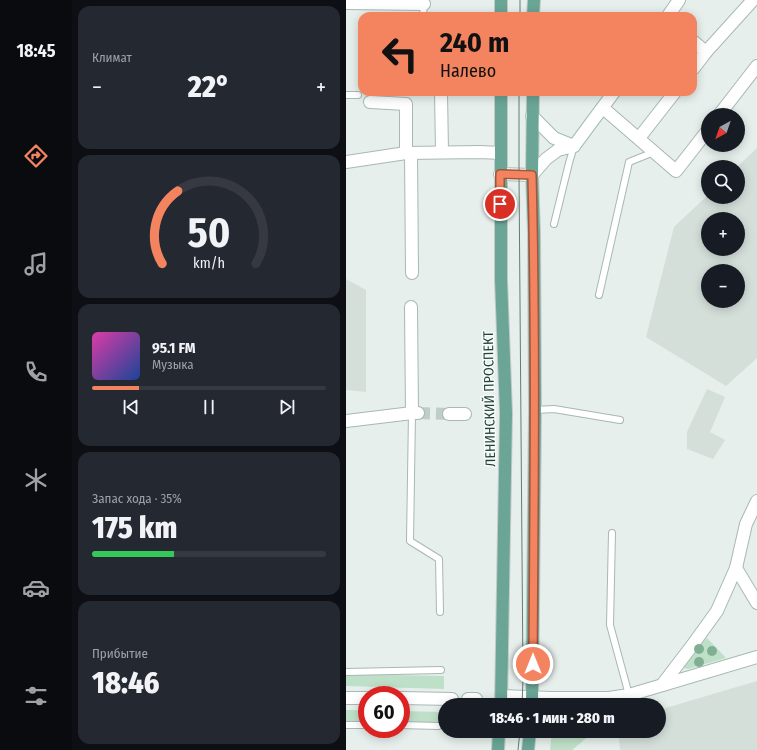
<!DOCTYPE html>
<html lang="ru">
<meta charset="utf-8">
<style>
:root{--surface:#171b24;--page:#242831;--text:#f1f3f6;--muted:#9ea1a6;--line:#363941;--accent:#f4845f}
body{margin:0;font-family:"Fira Sans Condensed",sans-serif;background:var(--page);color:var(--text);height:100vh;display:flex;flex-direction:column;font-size:15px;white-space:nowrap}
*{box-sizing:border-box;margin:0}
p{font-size:13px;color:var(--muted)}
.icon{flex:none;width:22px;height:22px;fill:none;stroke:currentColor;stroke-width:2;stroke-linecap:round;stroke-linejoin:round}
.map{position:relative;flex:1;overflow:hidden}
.drawer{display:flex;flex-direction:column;gap:6px;padding:6px;background:#0d0f14;width:274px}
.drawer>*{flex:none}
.hud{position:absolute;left:12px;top:12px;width:339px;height:84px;border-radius:12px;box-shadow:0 2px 10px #0003;background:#f4845f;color:#111;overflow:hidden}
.needle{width:26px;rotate:220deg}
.fabs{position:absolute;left:355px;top:108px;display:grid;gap:8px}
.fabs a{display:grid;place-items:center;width:44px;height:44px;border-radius:50%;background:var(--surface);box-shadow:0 2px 10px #0003;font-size:20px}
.speed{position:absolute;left:12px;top:686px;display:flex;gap:8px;font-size:20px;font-weight:700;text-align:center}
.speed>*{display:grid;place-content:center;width:52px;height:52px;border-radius:50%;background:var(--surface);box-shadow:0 2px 10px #0003;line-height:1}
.speed .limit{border:6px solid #d22;background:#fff;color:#111}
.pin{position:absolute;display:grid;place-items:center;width:34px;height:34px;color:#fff;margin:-17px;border:2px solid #fff;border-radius:50%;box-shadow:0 1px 4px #0007}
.me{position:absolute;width:44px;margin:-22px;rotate:0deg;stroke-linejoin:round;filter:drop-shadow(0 0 3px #0008)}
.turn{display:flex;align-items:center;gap:14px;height:84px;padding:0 16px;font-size:18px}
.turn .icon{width:52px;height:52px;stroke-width:2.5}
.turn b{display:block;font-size:28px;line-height:34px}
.big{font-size:30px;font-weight:800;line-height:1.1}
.drawer .tile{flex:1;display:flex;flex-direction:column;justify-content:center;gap:6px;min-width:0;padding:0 14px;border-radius:12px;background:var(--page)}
.drawer .dial{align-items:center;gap:0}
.dial svg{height:104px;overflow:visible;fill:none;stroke:var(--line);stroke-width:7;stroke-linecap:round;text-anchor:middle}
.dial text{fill:var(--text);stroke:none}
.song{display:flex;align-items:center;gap:12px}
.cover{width:48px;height:48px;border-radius:6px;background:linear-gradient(135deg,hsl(320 70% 55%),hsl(220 70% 35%))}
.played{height:4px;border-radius:2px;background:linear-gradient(90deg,var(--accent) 20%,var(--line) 20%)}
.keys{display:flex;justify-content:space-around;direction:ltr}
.heat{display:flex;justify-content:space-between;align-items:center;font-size:22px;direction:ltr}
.charge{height:6px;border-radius:3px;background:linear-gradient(90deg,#34c759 35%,var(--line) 0)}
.trip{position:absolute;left:92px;top:698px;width:228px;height:40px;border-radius:20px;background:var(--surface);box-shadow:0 2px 10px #0003;font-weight:800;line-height:40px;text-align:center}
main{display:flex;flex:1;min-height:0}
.menu{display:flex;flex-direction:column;width:72px;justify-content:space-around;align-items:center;background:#090b0e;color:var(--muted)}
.menu .icon{width:28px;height:28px}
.menu .selected{color:var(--accent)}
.menu b{font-size:18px;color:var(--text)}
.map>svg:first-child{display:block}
.built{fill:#d4dfda;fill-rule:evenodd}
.green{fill:#bfe0c8}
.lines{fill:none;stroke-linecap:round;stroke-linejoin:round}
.street-tunnel{stroke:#bfccc8;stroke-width:12;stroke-dasharray:12 6;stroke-linecap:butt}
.lane-casing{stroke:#a8b8b2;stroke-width:8}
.street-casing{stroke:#a8b8b2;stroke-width:14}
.secondary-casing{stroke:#a4bbb3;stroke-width:14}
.primary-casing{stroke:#c2cac8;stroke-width:14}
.lane{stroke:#fff;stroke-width:6}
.street{stroke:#fff;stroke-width:12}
.secondary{stroke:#fff;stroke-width:12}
.primary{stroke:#6aa596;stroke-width:12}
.tram{stroke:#5f7d75;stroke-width:1}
.tree{fill:#80af93}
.route-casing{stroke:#9f563e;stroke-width:10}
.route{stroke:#f4845f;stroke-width:7}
.labels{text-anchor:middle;stroke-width:3;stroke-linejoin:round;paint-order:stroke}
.street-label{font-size:14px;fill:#24423a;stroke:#f7fbf9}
</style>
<main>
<nav class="menu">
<b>18:45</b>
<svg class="icon selected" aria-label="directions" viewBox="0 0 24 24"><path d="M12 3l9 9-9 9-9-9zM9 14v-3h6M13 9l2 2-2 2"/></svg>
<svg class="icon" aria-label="music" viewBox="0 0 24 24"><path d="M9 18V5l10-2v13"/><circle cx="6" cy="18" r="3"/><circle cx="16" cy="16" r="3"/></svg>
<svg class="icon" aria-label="phone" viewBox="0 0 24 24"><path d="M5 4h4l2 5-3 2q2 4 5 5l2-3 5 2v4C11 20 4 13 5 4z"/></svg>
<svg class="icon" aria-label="climate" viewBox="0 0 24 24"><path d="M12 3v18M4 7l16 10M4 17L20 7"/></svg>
<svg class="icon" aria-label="car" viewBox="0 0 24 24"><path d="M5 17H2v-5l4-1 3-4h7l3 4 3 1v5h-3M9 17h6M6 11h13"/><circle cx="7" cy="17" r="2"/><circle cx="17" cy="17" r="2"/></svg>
<svg class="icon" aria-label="filters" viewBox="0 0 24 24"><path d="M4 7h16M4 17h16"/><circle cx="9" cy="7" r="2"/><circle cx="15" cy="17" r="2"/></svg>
</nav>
<section class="drawer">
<div class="tile"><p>Климат</p>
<div class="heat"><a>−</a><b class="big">22°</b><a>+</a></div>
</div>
<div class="tile dial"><svg viewBox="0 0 100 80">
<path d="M14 69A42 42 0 1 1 86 69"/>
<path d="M14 69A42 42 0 0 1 26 13" stroke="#f4845f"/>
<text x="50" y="56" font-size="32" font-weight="700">50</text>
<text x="50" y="72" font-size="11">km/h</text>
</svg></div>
<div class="tile">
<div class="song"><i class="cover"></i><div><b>95.1 FM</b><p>Музыка</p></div></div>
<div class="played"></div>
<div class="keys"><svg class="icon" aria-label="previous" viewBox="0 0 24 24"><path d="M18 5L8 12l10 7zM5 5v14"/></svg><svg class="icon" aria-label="pause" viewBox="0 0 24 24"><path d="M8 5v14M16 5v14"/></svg><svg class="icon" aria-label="next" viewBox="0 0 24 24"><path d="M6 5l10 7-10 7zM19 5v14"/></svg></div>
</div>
<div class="tile"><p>Запас хода · 35%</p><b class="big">175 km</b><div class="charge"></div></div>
<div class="tile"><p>Прибытие</p><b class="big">18:46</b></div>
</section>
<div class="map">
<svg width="411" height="750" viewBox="0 0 411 750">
<rect width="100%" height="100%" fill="#e6efeb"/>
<g class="built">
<path d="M411 148V358L380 386 300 337 328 227 362 195V197H392L391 167ZM362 219H392V249H362ZM362 271H392V301H362Z"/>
<path d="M0 279 20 290V392L0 390Z"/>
<path d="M361 389 379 397 364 432 379 440 367 459 341 449V432Z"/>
<path d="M411 681V750H274L272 731H313V710Z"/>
</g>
<g class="green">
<path d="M361 638 380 658 342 669 338 668 336 666 337 660Z"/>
<path d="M0 674 98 676V689L0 686Z"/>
<rect x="0" y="710" width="21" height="11"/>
<path d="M55 711 96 712 95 723 55 722Z"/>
<path d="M206 731H249L226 750H204Z"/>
</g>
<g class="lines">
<path class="street-tunnel" d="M72 413 103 414"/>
<g class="lane-casing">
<g id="lane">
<path d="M77 16 78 2"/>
<path d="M0 95H12"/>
<path d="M208 224 223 163 228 146"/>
<path d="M253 295 283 162 308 152"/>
<path d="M189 410 208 409 274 420"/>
<path d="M66 413 64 541 93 559 94 612"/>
<path d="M266 533 264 625 283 695"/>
<path d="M0 672 95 670"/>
<path d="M0 725H21"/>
<path d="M55 725 92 726"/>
</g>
</g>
<g class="street-casing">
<g id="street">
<path d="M0 3 78 4"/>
<path d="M347 41 360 52 347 69"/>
<path d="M360 52 407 0"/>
<path d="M95 92 96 152"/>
<path d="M24 102 60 104V153"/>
<path d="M257 108 330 171 362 130"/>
<path d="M373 115 411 66"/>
<path d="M293 138 329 92"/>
<path d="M65 153 66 273"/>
<path d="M0 162 60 153 134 152 155 153"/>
<path d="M65 307 66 413"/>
<path d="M103 414H119"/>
<path d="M0 421 66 413H72"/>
<path d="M390 568 411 603"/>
<path d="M316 685 345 647 371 611 390 568 400 524 411 501"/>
<path d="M155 696 205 698H263L283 695 411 657"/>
<path d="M0 698H21"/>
<path d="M55 698 106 699"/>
<path d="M122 699H130"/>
</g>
</g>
<g class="secondary-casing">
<g id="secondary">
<path d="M322 16 333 0"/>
<path d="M186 116 208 138 228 146"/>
<path d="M154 174 186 175 200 159 212 150 228 146 268 92"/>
</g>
</g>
<g class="primary-casing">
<g id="primary">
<path d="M155 0V16"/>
<path d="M187 16 188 0"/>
<path d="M155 705 160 413 155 279V92"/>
<path d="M186 705 189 410 188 233 186 175 187 92"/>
<path d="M152 750 153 731"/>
<path d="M182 750 184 731"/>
</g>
</g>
<use href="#lane" class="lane"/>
<use href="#street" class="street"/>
<use href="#secondary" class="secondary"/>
<use href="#primary" class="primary"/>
<g class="tram">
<path d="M174 16V0"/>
<path d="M173 92V175L177 679 176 705"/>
<path d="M172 750 174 731"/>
</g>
</g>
<g class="tree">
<circle cx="353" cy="649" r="5"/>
<circle cx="366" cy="651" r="5"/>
<circle cx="353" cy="662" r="5"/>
</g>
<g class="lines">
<g class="route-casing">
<path id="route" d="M154 204V174L186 175C190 338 188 501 187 664"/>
</g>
<use href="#route" class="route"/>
</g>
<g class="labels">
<g class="street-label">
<text transform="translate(143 399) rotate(-91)" y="5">ЛЕНИНСКИЙ ПРОСПЕКТ</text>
</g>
</g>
</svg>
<div class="fabs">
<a><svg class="needle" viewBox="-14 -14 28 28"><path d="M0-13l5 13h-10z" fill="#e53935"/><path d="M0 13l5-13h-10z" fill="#9ea1a6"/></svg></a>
<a><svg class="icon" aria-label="search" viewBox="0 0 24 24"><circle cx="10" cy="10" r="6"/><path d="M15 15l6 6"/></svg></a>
<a>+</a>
<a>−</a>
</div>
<div class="speed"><div class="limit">60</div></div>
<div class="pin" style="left:154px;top:204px;background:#d93025"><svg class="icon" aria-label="arrive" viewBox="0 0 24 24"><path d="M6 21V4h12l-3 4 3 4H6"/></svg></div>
<svg class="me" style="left:187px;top:664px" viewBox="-20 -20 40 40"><circle r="17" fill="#f4845f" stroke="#fff" stroke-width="3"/><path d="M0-11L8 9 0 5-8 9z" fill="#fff"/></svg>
<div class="trip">18:46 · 1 мин · 280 m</div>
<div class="hud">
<div class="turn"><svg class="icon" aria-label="left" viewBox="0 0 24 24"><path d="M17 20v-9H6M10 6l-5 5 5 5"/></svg><div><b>240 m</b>Налево</div></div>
</div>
</div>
</main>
